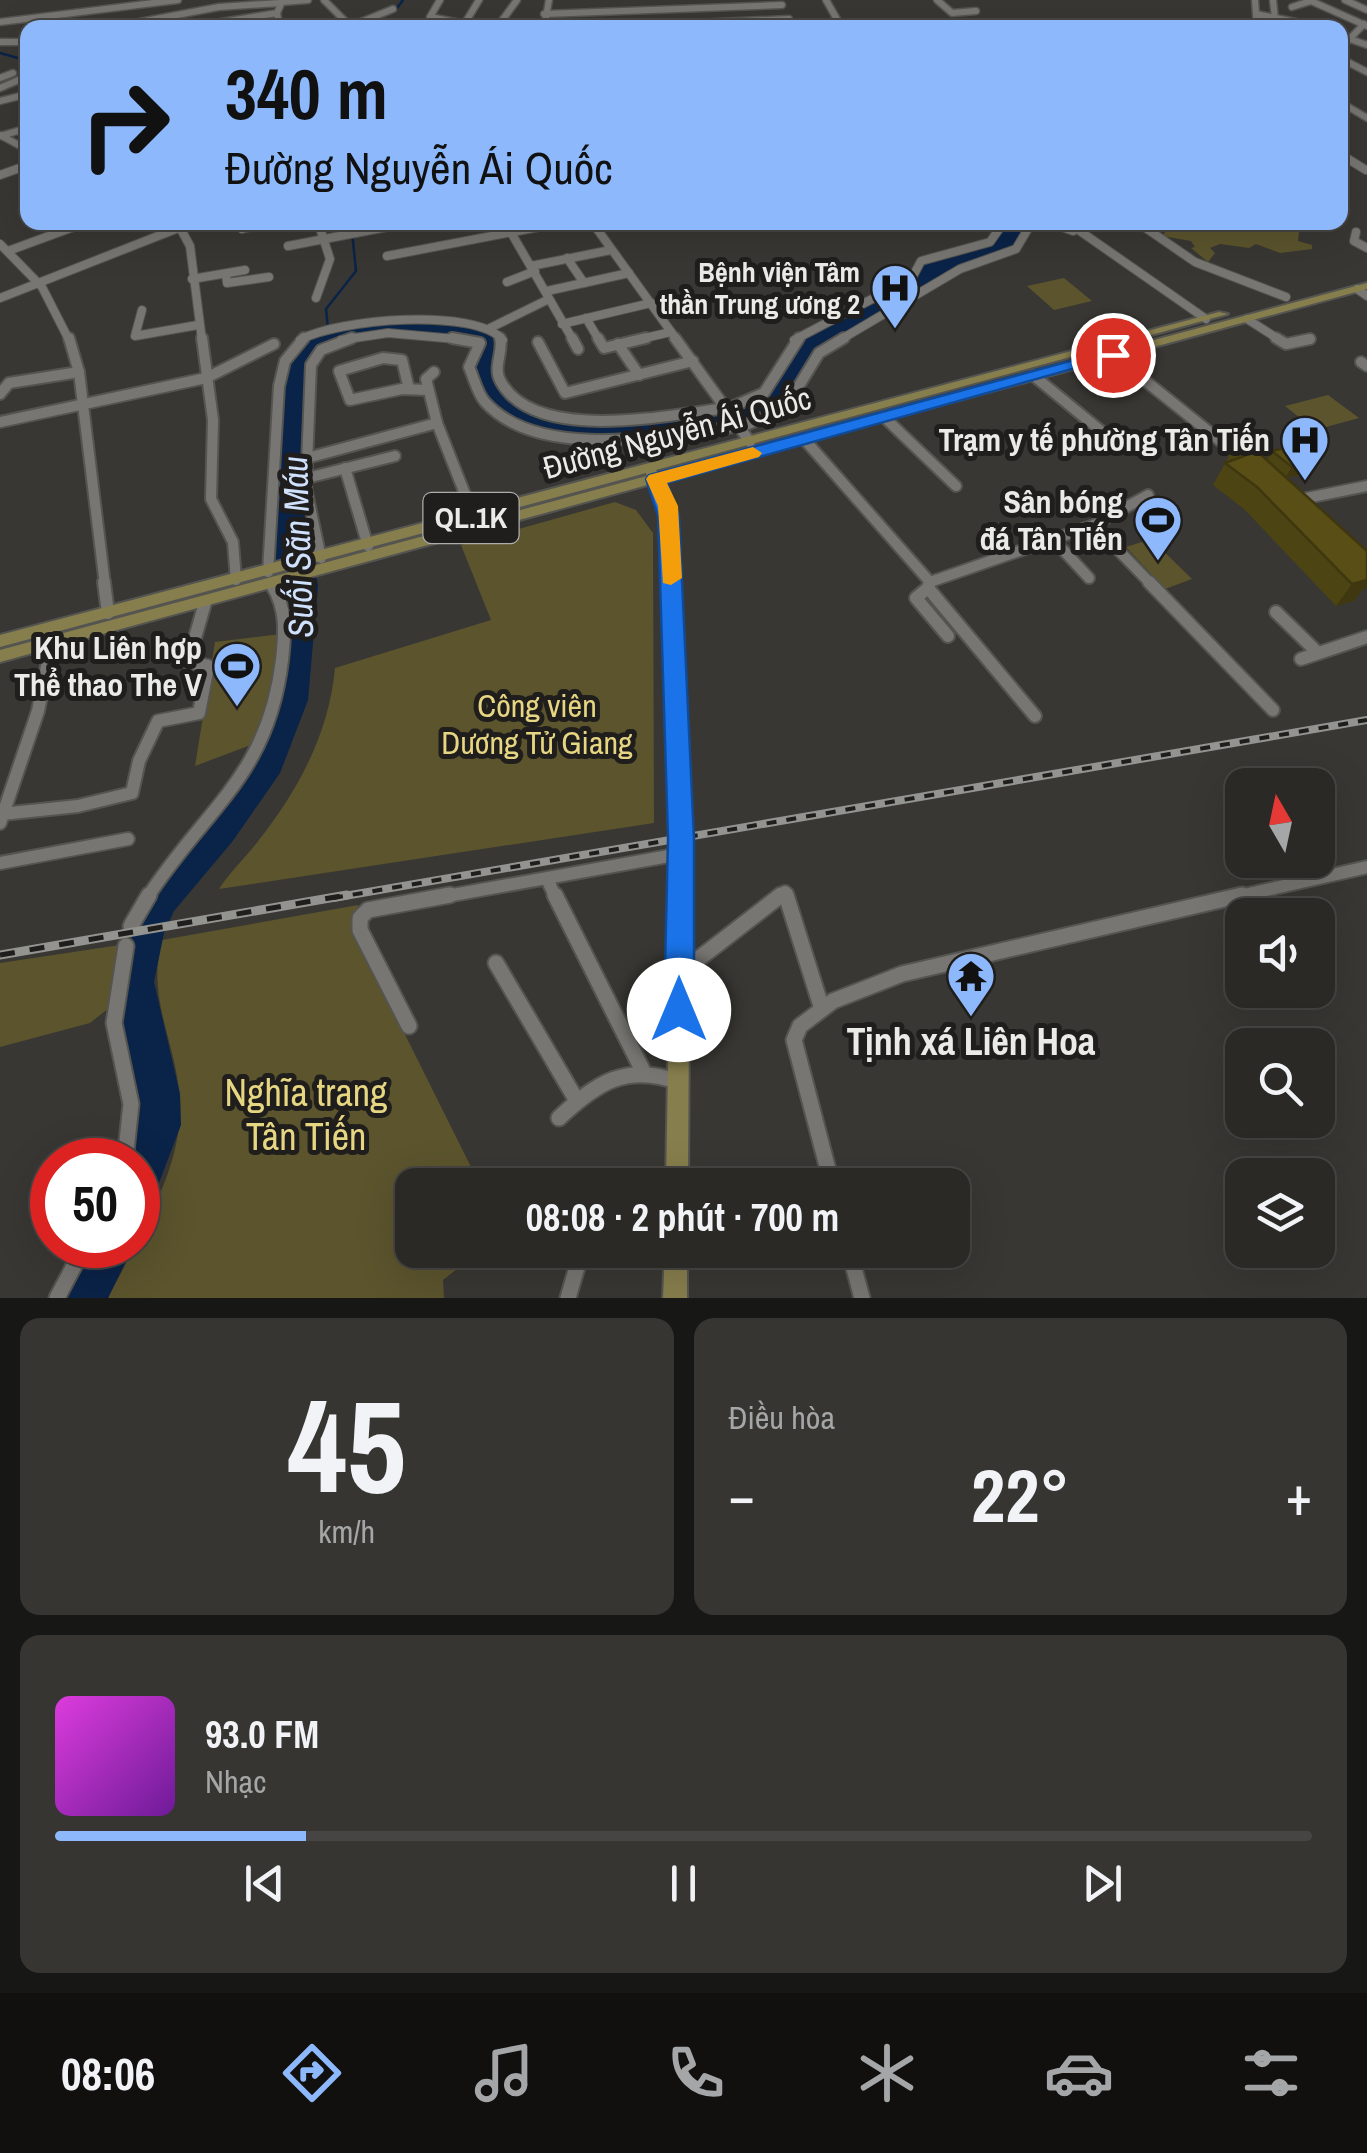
<!DOCTYPE html>
<html lang="vi">
<meta charset="utf-8">
<style>
:root{--surface:#2a2926;--page:#363532;--text:#f1f3f6;--muted:#a5a6a7;--line:#464543;--accent:#8db9fc}
body{margin:0;font-family:"Archivo Narrow",sans-serif;background:var(--page);color:var(--text);height:100vh;display:flex;flex-direction:column;font-size:38px;white-space:nowrap}
*{box-sizing:border-box;margin:0}
p{font-size:32px;color:var(--muted)}
.icon{flex:none;width:55px;height:55px;fill:none;stroke:currentColor;stroke-width:2;stroke-linecap:round;stroke-linejoin:round}
.map{position:relative;height:1298px;overflow:hidden}
.panel{display:flex;flex-direction:column;gap:20px;padding:20px;background:#171715;flex:1}
.panel>*{flex:none}
.guide{position:absolute;left:20px;top:20px;width:1328px;height:210px;border-radius:20px;box-shadow:0 10px 40px #0002,0 0 0 2px var(--line);background:#8db9fc;color:#111;overflow:hidden}
.needle{width:65px;rotate:351deg}
.buttons{position:absolute;left:1225px;top:768px;display:grid;gap:20px}
.buttons a{display:grid;place-items:center;width:110px;height:110px;border-radius:20px;background:var(--surface);box-shadow:0 10px 40px #0002,0 0 0 2px var(--line);font-size:50px}
.speed{position:absolute;left:30px;top:1138px;display:flex;gap:20px;font-size:50px;font-weight:700;text-align:center}
.speed>*{display:grid;place-content:center;width:130px;height:130px;border-radius:50%;background:var(--surface);box-shadow:0 10px 40px #0002,0 0 0 2px var(--line);line-height:1}
.speed .limit{border:15px solid #d22;background:#fff;color:#111}
.pin{position:absolute;display:grid;place-items:center;width:85px;height:85px;color:#fff;margin:-42px;border:5px solid #fff;border-radius:50%;box-shadow:0 2px 10px #0007}
.me{position:absolute;width:110px;margin:-55px;rotate:0deg;stroke-linejoin:round;filter:drop-shadow(0 0 8px #0008)}
.turn{display:flex;align-items:center;gap:35px;height:210px;padding:0 40px;font-size:45px}
.turn .icon{width:130px;height:130px;stroke-width:2.5}
.turn b{display:block;font-size:70px;line-height:85px}
.big{font-size:75px;font-weight:700;line-height:1.1}
.panel .card{flex:1;display:flex;flex-direction:column;justify-content:center;gap:15px;min-width:0;padding:0 35px;border-radius:20px;background:var(--page)}
.panel .dial{align-items:center;gap:0}
.dial b{font-size:130px;line-height:1}
.song{display:flex;align-items:center;gap:30px}
.cover{width:120px;height:120px;border-radius:15px;background:linear-gradient(135deg,hsl(300 70% 55%),hsl(280 70% 35%))}
.played{height:10px;border-radius:5px;background:linear-gradient(90deg,var(--accent) 20%,var(--line) 20%)}
.keys{display:flex;justify-content:space-around;direction:ltr}
.heat{display:flex;justify-content:space-between;align-items:center;font-size:55px;direction:ltr}
.panel .tiles{flex:1;display:grid;gap:20px;grid-template-columns:1fr 1fr}
.card:last-child{grid-column:span 2}
.trip{position:absolute;left:395px;top:1168px;width:575px;height:100px;border-radius:20px;background:var(--surface);box-shadow:0 10px 40px #0002,0 0 0 2px var(--line);font-weight:700;line-height:100px;text-align:center}
.tabs{display:flex;height:160px;justify-content:space-around;align-items:center;background:#11100f;color:var(--muted)}
.tabs .icon{width:70px;height:70px}
.tabs .current{color:var(--accent)}
.tabs b{font-size:45px;color:var(--text)}
.map>svg:first-child{display:block}
.green{fill:#5b542d}
.water{fill:#0a2348}
.lines{fill:none;stroke-linecap:round;stroke-linejoin:round}
.stream{stroke:#0a2348;stroke-width:2.5}
.minor-far4-casing{stroke:#545450;stroke-width:9}
.minor-far3-casing{stroke:#545450;stroke-width:10}
.minor-far2-casing{stroke:#545450;stroke-width:14}
.minor-far1-casing{stroke:#545450;stroke-width:16}
.minor-casing{stroke:#545450;stroke-width:19}
.major-casing{stroke:#545450;stroke-width:4}
.minor-far4{stroke:#777672;stroke-width:6}
.minor-far3{stroke:#777672;stroke-width:8}
.minor-far2{stroke:#777672;stroke-width:10}
.minor-far1{stroke:#777672;stroke-width:12}
.minor{stroke:#777672;stroke-width:15}
.major{fill:#877e4d;fill-rule:evenodd}
.rail-far1-casing{stroke:#93938f;stroke-width:8}
.rail-casing{stroke:#93938f;stroke-width:9}
.rail-far1{stroke:#1f1e1d;stroke-width:4;stroke-dasharray:10;stroke-linecap:butt}
.rail{stroke:#1f1e1d;stroke-width:5;stroke-dasharray:15;stroke-linecap:butt}
.wall{fill:#4d4413}
.shaded-wall{fill:#3e370f}
.building{fill:#594f16;stroke:#3e370f;stroke-width:2.5}
.route{fill:#1a73e8;stroke:#114b97;stroke-width:2.5}
.slow{fill:#f59e0b}
.labels{text-anchor:middle;stroke-width:10;stroke-linejoin:round;paint-order:stroke}
.far-poi-label{font-size:28px;font-weight:bold;fill:#eaeae7;stroke:#1f1e1d;text-anchor:end}
.shield{fill:#1f1e1d;stroke:#adadaa;stroke-width:2.5}
.shield-label{font-size:30px;font-weight:bold;fill:#eaeae7}
.street-label{font-size:32px;fill:#eaeae7;stroke:#1f1e1d}
.poi-label{font-size:32px;font-weight:bold;fill:#eaeae7;stroke:#1f1e1d;text-anchor:end}
.park-label{font-size:32px;fill:#e6d682;stroke:#1f1e1d}
.water-label{font-size:35px;font-style:italic;fill:#cfe1fc;stroke:#1f1e1d}
.near-poi-label{font-size:38px;font-weight:bold;fill:#eaeae7;stroke:#1f1e1d}
.near-park-label{font-size:38px;fill:#e6d682;stroke:#1f1e1d}
</style>
<div class="map">
<svg width="1367" height="1298" viewBox="0 0 1367 1298">
<rect width="100%" height="100%" fill="#383733"/>
<g class="green">
<path d="M1159 223H1284L1299 232 1298 241 1312 245V249L1280 253 1256 244 1249 248 1220 244 1210 248 1215 253 1208 262 1191 248 1195 247 1191 241 1162 236 1167 230Z"/>
<path d="M1064 278 1092 301 1054 310 1027 286Z"/>
<path d="M1328 395 1359 418 1315 430 1285 406Z"/>
<path d="M615 502 636 510 653 533 654 823 219 889C231 871 246 857 259 840 299 789 329 733 335 668L491 620 461 545Z"/>
<path d="M1151 539 1192 579 1165 589 1126 547Z"/>
<path d="M281 634 274 687 256 743 195 766 215 642Z"/>
<path d="M358 905 354 932 480 1185H412V1250H481L443 1280 444 1298H108C137 1240 184 1168 180 1099 176 1042 146 997 162 940Z"/>
<path d="M120 945 109 1008 90 1023 0 1047V963Z"/>
</g>
<g class="water">
<path d="M1007 223H1029L1017 245C962 265 879 306 833 344 792 378 798 410 734 425 678 430 525 457 488 402 481 392 478 378 473 366L484 346 395 332 318 349 307 365 304 408V498L318 586 308 700 280 773 232 842 174 911 164 933 154 982 180 1094 181 1125 138 1238V1160H131C146 1111 129 1074 121 1026 117 1002 124 960 132 937 140 913 158 893 172 872 236 783 282 753 290 633 292 609 276 591 274 568 272 528 273 379 294 351 324 310 439 326 484 329L497 336C496 349 492 369 496 382 515 449 714 407 762 398L796 341 914 280 924 263 993 243Z"/>
<path d="M92 1245H134L108 1298H64Z"/>
</g>
<g class="lines">
<g class="stream">
<path d="M394 12 403 0"/>
<path d="M0 53 28 61"/>
<path d="M328 329 326 309 356 271 351 222"/>
</g>
<g class="minor-far4-casing">
<g id="minor-far4">
<path d="M324 0 346 22"/>
<path d="M440 0 430 17 465 24"/>
<path d="M937 0 952 13 976 11"/>
<path d="M1255 0 1257 28"/>
<path d="M1273 0 1276 28"/>
<path d="M1345 0 1367 10"/>
<path d="M1292 7 1311 1 1367 26"/>
<path d="M544 14 782 5"/>
<path d="M1256 14 1326 28"/>
<path d="M0 22 178 0"/>
<path d="M498 26 517 0"/>
<path d="M108 28 219 7 280 3"/>
<path d="M185 28 277 13 282 2 308 0"/>
<path d="M254 28 279 23 277 13"/>
<path d="M295 28 345 21"/>
<path d="M346 28 393 9"/>
<path d="M462 28 479 0"/>
<path d="M544 28 549 0"/>
<path d="M583 28 789 19"/>
<path d="M800 28 838 21 826 0"/>
<path d="M1347 38 1367 45"/>
<path d="M0 42H28"/>
<path d="M1340 49 1364 24"/>
<path d="M1340 58 1367 72"/>
<path d="M0 78 13 73"/>
<path d="M0 88 28 76"/>
<path d="M0 101 28 94"/>
<path d="M1340 102 1367 118"/>
<path d="M0 135 28 150"/>
<path d="M0 136 28 128"/>
</g>
</g>
<g class="minor-far3-casing">
<g id="minor-far3">
<path d="M23 147 28 150"/>
<path d="M1340 154 1366 170"/>
<path d="M0 175 28 165"/>
<path d="M177 222 190 246 202 340"/>
<path d="M505 222 573 340"/>
<path d="M592 222 677 340"/>
<path d="M1049 222 1073 231"/>
<path d="M1067 222 1206 319"/>
<path d="M1137 222 1195 262 1286 297"/>
<path d="M242 229 269 222"/>
<path d="M1356 232 1354 241 1367 248"/>
<path d="M0 244 42 287 69 340"/>
<path d="M288 246 413 222"/>
<path d="M8 251 87 222"/>
<path d="M387 256 565 222"/>
<path d="M567 258 584 283"/>
<path d="M531 266 611 250"/>
<path d="M226 274 227 283 269 277"/>
<path d="M192 279 245 270"/>
<path d="M507 282 535 271"/>
<path d="M1357 289 1367 296"/>
<path d="M547 291 629 273"/>
<path d="M0 298 181 227"/>
<path d="M316 298 330 259 318 222"/>
<path d="M142 310 135 336 198 325"/>
<path d="M586 318 599 340"/>
<path d="M1247 319 1280 340"/>
<path d="M562 324 651 303"/>
<path d="M490 328 547 300"/>
<path d="M300 340C336 319 475 307 503 340"/>
<path d="M341 340 388 333 467 340"/>
<path d="M636 340 671 332"/>
<path d="M794 340 912 278 921 261 990 242 1004 222"/>
<path d="M840 340 960 269 1016 249 1032 222"/>
<path d="M1303 340 1310 339"/>
</g>
</g>
<g class="minor-far2-casing">
<g id="minor-far2">
<path d="M69 338 79 372 105 585"/>
<path d="M202 338 213 420 211 499 233 542 236 580"/>
<path d="M452 338 480 343 469 367C474 378 477 393 485 402 539 462 669 435 740 426"/>
<path d="M500 338C504 352 492 367 501 382 536 444 668 415 727 408"/>
<path d="M572 338 578 349"/>
<path d="M598 338 604 348 646 338"/>
<path d="M675 338 750 442"/>
<path d="M1276 338 1286 344 1310 339"/>
<path d="M538 342 565 393 693 361"/>
<path d="M618 344 639 375"/>
<path d="M1113 355 1243 459"/>
<path d="M1361 362 1367 366"/>
<path d="M434 372 426 379 437 423 474 517"/>
<path d="M1034 376 1112 440"/>
<path d="M409 389 402 360 383 358 339 371 350 400 402 389 428 390"/>
<path d="M0 394 9 383 79 372"/>
<path d="M734 406 764 393 799 338"/>
<path d="M884 417 956 486"/>
<path d="M0 422 206 378 274 344"/>
<path d="M746 425 786 407 819 353 844 338"/>
<path d="M804 439 930 582 1094 525 1148 495"/>
<path d="M307 458 437 423"/>
<path d="M345 468 368 546"/>
<path d="M307 478 395 456"/>
<path d="M1297 500 1367 486"/>
<path d="M1094 525 1152 585"/>
<path d="M1054 540 1089 578"/>
<path d="M321 558 306 488 311 365 321 350 352 338"/>
<path d="M268 572 279 386 285 361 304 338"/>
</g>
</g>
<g class="minor-far1-casing">
<g id="minor-far1">
<path d="M104 582 108 613"/>
<path d="M930 582 928 588 1035 716"/>
<path d="M1149 582 1273 710"/>
<path d="M928 588 916 598 948 636"/>
<path d="M1276 612 1318 653"/>
<path d="M1301 659 1367 637"/>
<path d="M2 814 78 806 132 793 139 761 158 721 199 713 208 666 188 662 205 603"/>
<path d="M0 823 38 711 52 642"/>
<path d="M0 863 128 839"/>
<path d="M547 879 556 898"/>
<path d="M147 898C205 808 268 777 282 660 285 633 287 609 272 585"/>
<path d="M436 898 680 854"/>
<path d="M778 898 785 892 787 898"/>
<path d="M1231 898 1367 867"/>
</g>
</g>
<g class="minor-casing">
<g id="minor">
<path d="M555 895 642 1069"/>
<path d="M786 895 822 1009"/>
<path d="M131 926 149 895"/>
<path d="M496 963 577 1101"/>
<path d="M679 974 781 895"/>
<path d="M409 1026 360 930V918L368 910 450 895"/>
<path d="M559 1118C597 1082 627 1063 679 1082"/>
<path d="M125 1160 131 1104 114 1023 126 946"/>
<path d="M614 1185 677 1183"/>
<path d="M832 1185 794 1040 800 1026 833 1001 902 974 1242 895"/>
<path d="M849 1250 862 1298"/>
<path d="M57 1298 85 1245"/>
<path d="M568 1298 582 1250"/>
</g>
</g>
<g class="major-casing">
<g id="major">
<path d="M1367 283V289L662 481 675 507 690 838 688 1185H666L672 838 661 507 651 484 0 662V650L647 476 646 473 0 647V635L1219 312 1228 314 656 470 658 473Z"/>
<path d="M665 1250H687V1298H663Z"/>
</g>
</g>
<use href="#minor-far4" class="minor-far4"/>
<use href="#minor-far3" class="minor-far3"/>
<use href="#minor-far2" class="minor-far2"/>
<use href="#minor-far1" class="minor-far1"/>
<use href="#minor" class="minor"/>
<use href="#major" class="major"/>
<g class="rail-far1-casing">
<path id="rail-far1" d="M333 898 1367 720"/>
</g>
<g class="rail-casing">
<path id="rail" d="M0 955 347 895"/>
</g>
<use href="#rail-far1" class="rail-far1"/>
<use href="#rail" class="rail"/>
</g>
<path class="wall" d="M1234 447 1267 460 1272 451 1309 473 1286 478 1362 590 1354 601 1336 606 1244 509 1213 485Z"/>
<g class="shaded-wall">
<path d="M1316 462 1309 473 1285 478 1292 467Z"/>
<path d="M1367 573V588L1362 590 1354 601 1336 606 1352 584Z"/>
</g>
<g class="building">
<path d="M1248 443 1367 551V580L1352 584 1257 487 1225 463 1244 456 1234 447Z"/>
<path d="M1298 445 1316 462 1292 467 1272 451Z"/>
</g>
<path class="route" d="M1107 351 1122 355 667 483 679 516 694 838V1010L689 1021 679 1025 668 1021 664 1010 668 838 658 516 646 479 649 475Z"/>
<path class="slow" d="M753 447 762 453 759 457 667 483 678 506 682 578 671 585 663 583 658 506 646 479 649 475Z"/>
<defs>
<g id="hospital-pin" transform="scale(2.5)"><path d="M0 17L-7.5 6A9.5 9.5 0 1 1 7.5 6Z" fill="#8db9fc" stroke="#1f1e1d"/><path d="M-5-5h3v3.5h4V-5h3V5h-3V1.5h-4V5h-3Z" fill="#111"/></g>
<g id="stadium-pin" transform="scale(2.5)"><path d="M0 17L-7.5 6A9.5 9.5 0 1 1 7.5 6Z" fill="#8db9fc" stroke="#1f1e1d"/><path d="M0-5a6.5 5 0 1 0 0 10a6.5 5 0 1 0 0-10ZM-3.5-1.8h7v3.6h-7Z" fill="#111"/></g>
<g id="temple-pin" transform="scale(2.5)"><path d="M0 17L-7.5 6A9.5 9.5 0 1 1 7.5 6Z" fill="#8db9fc" stroke="#1f1e1d"/><path d="M0-6L5-2H3V0L6.5 2.5H4V6H1.5V3h-3V6H-4V2.5H-6.5L-3 0V-2H-5Z" fill="#111"/></g>
</defs>
<g fill-rule="evenodd">
<use href="#hospital-pin" x="895" y="288"/>
<use href="#hospital-pin" x="1305" y="440"/>
<use href="#stadium-pin" x="1158" y="520"/>
<use href="#stadium-pin" x="237" y="666"/>
<use href="#temple-pin" x="971" y="976"/>
</g>
<g class="labels">
<g class="far-poi-label">
<text x="860" y="282">Bệnh viện Tâm<tspan x="860" dy="32">thần Trung ương 2</tspan></text>
</g>
<rect class="shield" x="423.5" y="493" width="95" height="50" rx="8"/>
<g class="shield-label">
<text x="471" y="528">QL.1K</text>
</g>
<g class="street-label">
<text transform="translate(677 433) rotate(-15)" y="11">Đường Nguyễn Ái Quốc</text>
</g>
<g class="poi-label">
<text x="1270" y="451">Trạm y tế phường Tân Tiến</text>
<text x="1123" y="513">Sân bóng<tspan x="1123" dy="37">đá Tân Tiến</tspan></text>
<text x="202" y="659">Khu Liên hợp<tspan x="202" dy="37">Thể thao The V</tspan></text>
</g>
<g class="park-label">
<text x="537" y="717">Công viên<tspan x="537" dy="37">Dương Tử Giang</tspan></text>
</g>
<g class="water-label">
<text transform="translate(298 547) rotate(-92)" y="12">Suối Săn Máu</text>
</g>
<g class="near-poi-label">
<text x="971" y="1055">Tịnh xá Liên Hoa</text>
</g>
<g class="near-park-label">
<text x="306" y="1106">Nghĩa trang<tspan x="306" dy="44">Tân Tiến</tspan></text>
</g>
</g>
</svg>
<div class="buttons">
<a><svg class="needle" viewBox="-14 -14 28 28"><path d="M0-13l5 13h-10z" fill="#e53935"/><path d="M0 13l5-13h-10z" fill="#a5a6a7"/></svg></a>
<a><svg class="icon" aria-label="sound" viewBox="0 0 24 24"><path d="M4 9h4l5-4v14l-5-4H4zM17 9q2 3 0 6"/></svg></a>
<a><svg class="icon" aria-label="search" viewBox="0 0 24 24"><circle cx="10" cy="10" r="6"/><path d="M15 15l6 6"/></svg></a>
<a><svg class="icon" aria-label="layers" viewBox="0 0 24 24"><path d="M12 4l9 5-9 5-9-5zM3 14l9 5 9-5"/></svg></a>
</div>
<div class="speed"><div class="limit">50</div></div>
<div class="pin" style="left:1113px;top:355px;background:#d93025"><svg class="icon" aria-label="arrive" viewBox="0 0 24 24"><path d="M6 21V4h12l-3 4 3 4H6"/></svg></div>
<svg class="me" style="left:679px;top:1010px" viewBox="-20 -20 40 40"><circle r="19" fill="#fff"/><path d="M0-13L10 11 0 6-10 11z" fill="#1a73e8"/></svg>
<div class="trip">08:08 · 2 phút · 700 m</div>
<div class="guide">
<div class="turn"><svg class="icon" aria-label="right" viewBox="0 0 24 24"><path d="M7 20v-9h11M14 6l5 5-5 5"/></svg><div><b>340 m</b>Đường Nguyễn Ái Quốc</div></div>
</div>
</div>
<section class="panel">
<div class="tiles">
<div class="card dial"><b>45</b><p>km/h</p></div>
<div class="card"><p>Điều hòa</p>
<div class="heat"><a>−</a><b class="big">22°</b><a>+</a></div>
</div>
<div class="card">
<div class="song"><i class="cover"></i><div><b>93.0 FM</b><p>Nhạc</p></div></div>
<div class="played"></div>
<div class="keys"><svg class="icon" aria-label="previous" viewBox="0 0 24 24"><path d="M18 5L8 12l10 7zM5 5v14"/></svg><svg class="icon" aria-label="pause" viewBox="0 0 24 24"><path d="M8 5v14M16 5v14"/></svg><svg class="icon" aria-label="next" viewBox="0 0 24 24"><path d="M6 5l10 7-10 7zM19 5v14"/></svg></div>
</div>
</div>
</section>
<nav class="tabs">
<b>08:06</b>
<svg class="icon current" aria-label="directions" viewBox="0 0 24 24"><path d="M12 3l9 9-9 9-9-9zM9 14v-3h6M13 9l2 2-2 2"/></svg>
<svg class="icon" aria-label="music" viewBox="0 0 24 24"><path d="M9 18V5l10-2v13"/><circle cx="6" cy="18" r="3"/><circle cx="16" cy="16" r="3"/></svg>
<svg class="icon" aria-label="phone" viewBox="0 0 24 24"><path d="M5 4h4l2 5-3 2q2 4 5 5l2-3 5 2v4C11 20 4 13 5 4z"/></svg>
<svg class="icon" aria-label="climate" viewBox="0 0 24 24"><path d="M12 3v18M4 7l16 10M4 17L20 7"/></svg>
<svg class="icon" aria-label="car" viewBox="0 0 24 24"><path d="M5 17H2v-5l4-1 3-4h7l3 4 3 1v5h-3M9 17h6M6 11h13"/><circle cx="7" cy="17" r="2"/><circle cx="17" cy="17" r="2"/></svg>
<svg class="icon" aria-label="filters" viewBox="0 0 24 24"><path d="M4 7h16M4 17h16"/><circle cx="9" cy="7" r="2"/><circle cx="15" cy="17" r="2"/></svg>
</nav>
